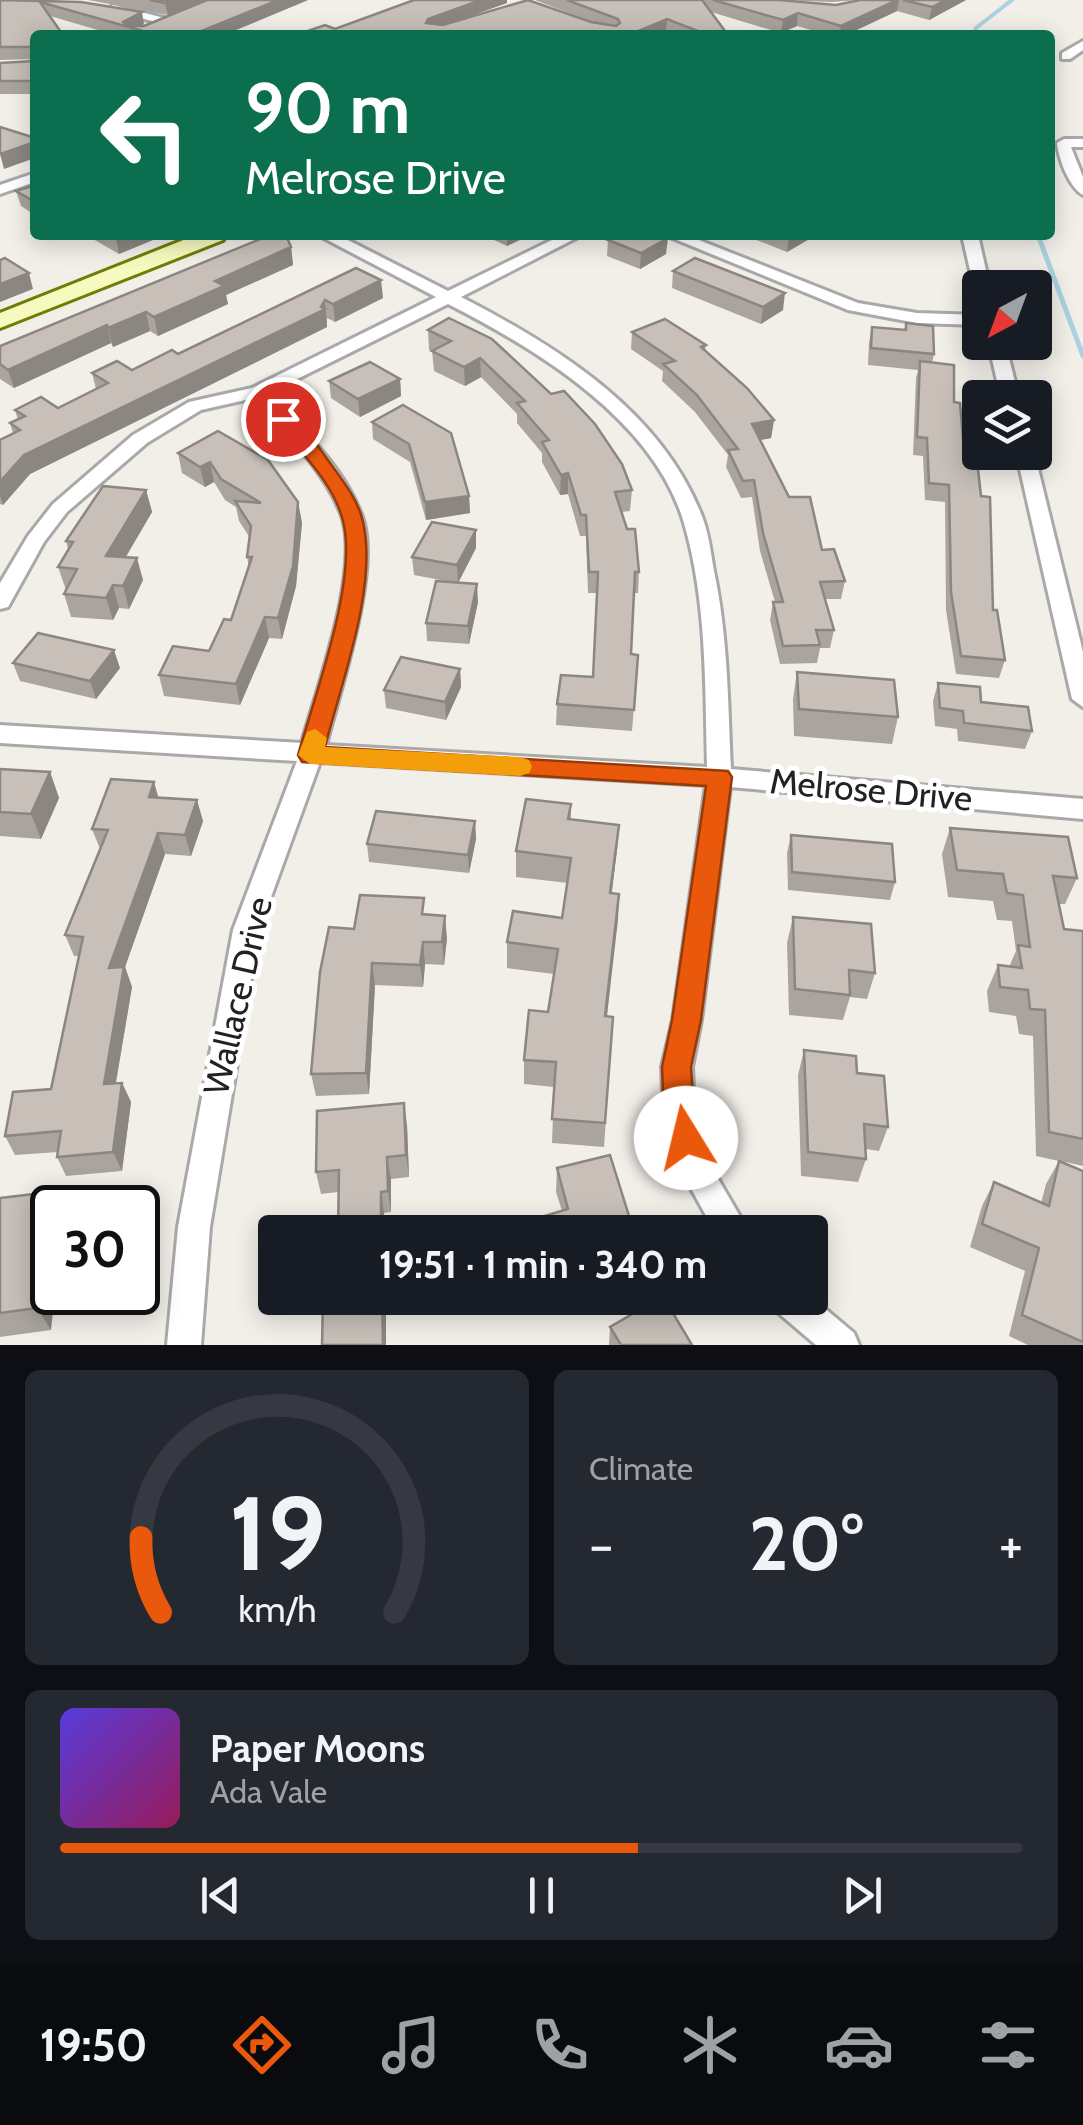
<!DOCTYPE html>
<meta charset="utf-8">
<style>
:root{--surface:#171b24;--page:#242831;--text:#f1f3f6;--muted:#9ea1a6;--line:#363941;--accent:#ea580c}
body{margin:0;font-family:Cabin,sans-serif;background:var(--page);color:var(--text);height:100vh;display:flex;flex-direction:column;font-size:38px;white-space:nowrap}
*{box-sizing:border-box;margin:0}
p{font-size:32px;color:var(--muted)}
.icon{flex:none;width:55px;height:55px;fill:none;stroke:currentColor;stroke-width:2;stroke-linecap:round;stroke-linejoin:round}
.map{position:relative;height:1345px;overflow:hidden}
.panel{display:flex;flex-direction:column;gap:25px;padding:25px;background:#0d0f14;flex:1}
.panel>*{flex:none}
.hud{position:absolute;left:30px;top:30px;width:1025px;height:210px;border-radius:10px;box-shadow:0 5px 25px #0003;background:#0b6e4f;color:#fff;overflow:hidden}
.needle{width:65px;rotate:221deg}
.controls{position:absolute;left:962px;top:270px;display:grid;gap:20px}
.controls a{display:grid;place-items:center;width:90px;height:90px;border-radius:10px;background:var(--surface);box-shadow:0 5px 25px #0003;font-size:50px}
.speed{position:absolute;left:30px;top:1185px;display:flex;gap:20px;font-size:50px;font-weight:700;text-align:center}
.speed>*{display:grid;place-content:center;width:130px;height:130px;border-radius:50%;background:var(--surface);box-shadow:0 5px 25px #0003;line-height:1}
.speed .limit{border:5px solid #111;border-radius:15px;background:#fff;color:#111}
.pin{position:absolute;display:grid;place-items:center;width:85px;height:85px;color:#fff;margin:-42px;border:5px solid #fff;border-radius:50%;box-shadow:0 2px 10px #0007}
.me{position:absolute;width:110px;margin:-55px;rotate:351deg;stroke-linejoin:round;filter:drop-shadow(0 0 8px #0008)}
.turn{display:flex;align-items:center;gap:35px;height:210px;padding:0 50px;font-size:45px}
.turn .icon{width:130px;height:130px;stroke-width:2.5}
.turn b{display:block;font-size:70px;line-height:85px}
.big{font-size:75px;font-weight:700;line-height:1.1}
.panel .tile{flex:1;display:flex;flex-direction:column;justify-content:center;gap:15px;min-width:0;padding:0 35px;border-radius:15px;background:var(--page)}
.panel .dial{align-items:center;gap:0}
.dial svg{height:260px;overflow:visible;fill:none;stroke:var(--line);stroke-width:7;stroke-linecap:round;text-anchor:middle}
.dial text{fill:var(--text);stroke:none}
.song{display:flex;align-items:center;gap:30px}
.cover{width:120px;height:120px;border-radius:15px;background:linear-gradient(135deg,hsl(250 70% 55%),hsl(330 70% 35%))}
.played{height:10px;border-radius:5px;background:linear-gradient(90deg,var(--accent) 60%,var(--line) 60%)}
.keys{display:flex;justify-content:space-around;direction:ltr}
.heat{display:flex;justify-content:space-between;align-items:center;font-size:55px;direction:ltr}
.panel .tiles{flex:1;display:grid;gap:25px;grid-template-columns:1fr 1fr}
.tile:last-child{grid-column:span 2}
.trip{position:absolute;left:258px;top:1215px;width:570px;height:100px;border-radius:10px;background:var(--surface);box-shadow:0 5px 25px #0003;font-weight:700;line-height:100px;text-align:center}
.dock{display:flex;height:160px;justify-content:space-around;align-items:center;background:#090b0e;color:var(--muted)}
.dock .icon{width:70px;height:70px}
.dock .current{color:var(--accent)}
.dock b{font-size:45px;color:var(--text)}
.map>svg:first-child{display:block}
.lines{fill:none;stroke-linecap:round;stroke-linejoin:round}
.stream-far1{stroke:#aad3df;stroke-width:4}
.stream{stroke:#aad3df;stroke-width:5}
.street-casing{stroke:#a9a9a9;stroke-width:6}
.secondary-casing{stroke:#707d05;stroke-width:6}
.street{fill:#fff;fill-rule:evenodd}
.secondary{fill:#f7fabf;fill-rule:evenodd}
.wall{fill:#aba49e;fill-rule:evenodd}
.shaded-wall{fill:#8b8681}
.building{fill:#c7bfb8;stroke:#8b8681;stroke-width:2.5}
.route{fill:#ea580c;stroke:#983908;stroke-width:2.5}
.slow{fill:#f59e0b}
.labels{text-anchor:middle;stroke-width:10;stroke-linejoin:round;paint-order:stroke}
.street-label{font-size:35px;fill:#222;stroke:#fff}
</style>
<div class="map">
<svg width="1083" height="1345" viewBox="0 0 1083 1345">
<rect width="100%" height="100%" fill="#f2efe9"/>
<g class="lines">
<path class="stream-far1" d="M973 35 976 28 1012 0"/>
<path class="stream" d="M1038 235 1083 356"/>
<g class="street-casing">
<g id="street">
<path d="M113 5 172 20 174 22 168 25 109 10Z"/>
<path d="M1083 41V50L1070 59H1062V53Z"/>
<path d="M1083 139V147H1071L1083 177V195C1069 187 1059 160 1057 143L1064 139Z"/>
<path d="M35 173V182L0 194V185Z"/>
<path d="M318 235H338L448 291 562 235H582L461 297C558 347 663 412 703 519 709 535 711 554 714 571 728 637 728 702 731 769L1083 799V819L730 787 701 1020 692 1067 694 1114 706 1158 749 1232H715L677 1163 664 1114 662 1067 673 1020 706 785 320 762 259 930 210 1227 201 1345H167L178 1227 233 930 297 761 0 743V725L302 743C317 688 361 569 342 516 325 470 286 434 254 398L201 410 147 443 67 512 44 542 8 607 0 609V583L28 536 53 504 133 435 189 402 252 388 436 297ZM448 304C538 350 654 420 684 523 707 602 705 686 707 767L326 745C340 688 381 570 362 517 345 469 303 430 269 393Z"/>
<path d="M665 235H686L858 303 917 313 980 315V325L917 323 848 310Z"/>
<path d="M962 235H978L990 288H980V292L974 288Z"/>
<path d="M988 342H1005L1019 398H1001Z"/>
<path d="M1016 452H1034L1083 652V707L1072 699Z"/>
<path d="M810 1296 854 1333 859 1345H816L775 1310 770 1298Z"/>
</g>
</g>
<g class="secondary-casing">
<path id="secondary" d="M196 235H226L223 240 0 328V313Z"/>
</g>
<use href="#street" class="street"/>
<use href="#secondary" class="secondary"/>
</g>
<g class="wall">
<path d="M0 0H54L144 24 141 26 192 6 168 15 88 0H308L224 35H115L50 16 35 35V94H0V63L34 61 35 59 0 60Z"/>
<path d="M535 0H966L929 20 897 11 846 35H828L797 26 781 33 711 12 728 35H676L666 31 658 35H296L507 3 464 18 595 23ZM779 0 832 2 858 0 836 5Z"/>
<path d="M35 185V215L21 206 16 191Z"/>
<path d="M86 235H165L119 254Z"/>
<path d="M483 235H530L507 246Z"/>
<path d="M744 235H812L811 238 787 252Z"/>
<path d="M608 240 666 254 640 269 607 256Z"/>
<path d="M291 247 293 265 226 295 228 304 158 336 150 331 113 347 111 343 14 388 0 379V346Z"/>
<path d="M356 268 383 298 335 322 327 318V327L30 474 3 505 0 504V440L13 433 10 423 18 420 15 410 58 408 96 389 92 373 132 370 178 354Z"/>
<path d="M673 271 783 310 761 324 672 288Z"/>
<path d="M449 318 632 490 630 511 621 512 639 572 638 593H634L631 654 638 655 632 731 556 725 557 704 593 677 597 593H588L586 536H580L568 494 560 495 542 462V453L517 423V414L481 377 465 386 434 371 432 351 429 350 428 330Z"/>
<path d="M906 323 934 354 932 363 954 402 964 450 993 610 1005 660 999 678 956 674 946 610 945 502 925 500 923 456 913 455 916 378 918 370 868 365 869 343 872 327 904 330Z"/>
<path d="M632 332 706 345 705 351 774 420 771 438 760 440 789 497 822 550 845 581 841 599H825L834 630 830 648H820L817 663 780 664 770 620 773 602H775L760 551 752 497 741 498 726 467 728 455 695 412 662 381 663 371 631 349Z"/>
<path d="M400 379 401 396 360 417 331 398 329 381Z"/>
<path d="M403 405 469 496 470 513 426 520 410 462 373 439 372 422Z"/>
<path d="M218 431 298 502 302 523 296 586 282 639 269 638 240 705 164 696 159 675 209 651 231 620 249 567 247 557 250 538 239 521 236 507 225 500 214 482 205 487 182 473 178 453Z"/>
<path d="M146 490 152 512 126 557 143 580 129 609 119 608 113 620 71 617 64 594 66 590 58 567 68 549 66 541Z"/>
<path d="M476 548 458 583 478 602 469 644 427 641 426 623 451 582 414 575 412 557Z"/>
<path d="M13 663 120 668 96 699 20 681Z"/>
<path d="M460 669 461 687 446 720 386 708 384 690Z"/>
<path d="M797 672 898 717 892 744 794 736 793 699Z"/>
<path d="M938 683 981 702 1032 731 1025 749 958 741 957 729 935 726 933 701Z"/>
<path d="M0 769 50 772 59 798 41 839 0 836Z"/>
<path d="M159 798 203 821 191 856 165 854 125 967 132 987 116 1083H122L131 1102 122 1171 66 1176 57 1157 58 1152 15 1155 5 1136 51 1089 79 956H74L65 935 100 849 92 829Z"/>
<path d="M571 804V819L619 825 612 893 619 894 607 1016 613 1017 604 1147 552 1143 554 1087 524 1084V1060L548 1012 554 974 507 968V942L562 918 568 883 516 877V851Z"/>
<path d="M475 821 476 839 469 873 369 862 367 844Z"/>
<path d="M950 828 1077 878 1065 904H1059L1064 929 1083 931V1166L1061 1161 1083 1171V1345H1028L1009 1336 1025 1271 970 1247 982 1206 994 1182 1041 1203 1046 1184 1059 1161 1036 1156 1033 1036 1019 1034 1016 1016 989 1012 987 991 998 965 1009 967 1016 951 1012 921 997 920 993 901 948 897 942 854Z"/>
<path d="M791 835 895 882 890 900 788 890 787 853Z"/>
<path d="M426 915 447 938 444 965 425 964 423 987 375 985 369 1094 316 1096 311 1074 354 929Z"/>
<path d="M793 917 875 973 867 999 850 997 843 1020 789 1015 787 943Z"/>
<path d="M804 1050 857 1073 888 1127 879 1151 866 1149V1159L858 1182 801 1176 798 1075Z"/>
<path d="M407 1125 409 1177 391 1179V1212L384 1213 385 1232H338V1192L321 1194 316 1172Z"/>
<path d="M557 1168 634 1232H541V1217L562 1211 556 1192Z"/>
<path d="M51 1192 60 1208H52L51 1330 0 1337V1198Z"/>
<path d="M610 1327 692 1345H609Z"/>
</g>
<g class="shaded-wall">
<path d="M174 0H208L168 15 165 3Z"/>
<path d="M278 0H308L224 35H192Z"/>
<path d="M481 0H507V3L429 31 426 23 428 19Z"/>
<path d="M897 0H899L897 11 846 35H839L841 26Z"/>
<path d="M946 0H966L929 20 932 7Z"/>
<path d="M142 12 144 24 135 29 124 26 123 22Z"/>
<path d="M798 13 797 26 781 33 783 20Z"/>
<path d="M667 19 666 31 658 35H629Z"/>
<path d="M35 142V158L4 169 0 154Z"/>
<path d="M122 235H165L119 254 116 238Z"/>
<path d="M507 235H530L507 246Z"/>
<path d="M791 235H812L811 238 787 252 789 236Z"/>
<path d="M668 238 666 254 640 269 641 253Z"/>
<path d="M291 247 293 265 226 295 228 304 158 336 154 317 215 281Z"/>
<path d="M29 273 33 289 0 302V284Z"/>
<path d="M381 280 383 298 335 322 333 304Z"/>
<path d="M785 293 783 310 761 324 763 307Z"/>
<path d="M325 300 327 327 30 474 3 505 0 496V482L24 455 321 307Z"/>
<path d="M146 312 150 331 113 347 108 328Z"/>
<path d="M107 325 111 343 14 388 8 370Z"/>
<path d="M480 358 481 377 465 386 464 367Z"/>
<path d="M400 379 401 396 360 417 358 399Z"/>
<path d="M774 420 771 438 750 442 752 424Z"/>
<path d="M210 462 214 482 205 487 200 467Z"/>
<path d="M568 473V494L560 495 561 475Z"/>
<path d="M146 490 152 512 113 578 106 556Z"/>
<path d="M469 496 470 513 426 520 425 502Z"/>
<path d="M298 502 302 523 296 586 282 639 278 618Z"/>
<path d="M476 530V548L458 583 457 565Z"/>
<path d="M137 558 143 580 129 609 123 586Z"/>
<path d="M477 584 478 602 469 644 468 626Z"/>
<path d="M113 585 119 608 113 620 106 598Z"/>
<path d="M265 617 269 638 240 705 236 684Z"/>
<path d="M114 650 120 668 96 699 90 681Z"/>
<path d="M460 669 461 687 446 720 445 702Z"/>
<path d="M50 772 59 798 41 839 31 814Z"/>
<path d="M154 782 160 803 149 797Z"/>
<path d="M197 800 203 821 191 856 185 835Z"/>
<path d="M475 821 476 839 469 873 468 855Z"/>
<path d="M619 825 617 851 608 919 610 893Z"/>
<path d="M158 833 165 854 125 967 132 987 112 1104 104 1084 109 968Z"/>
<path d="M619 894 618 920 604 1041 605 1016Z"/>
<path d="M445 916 447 938 444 965 442 942Z"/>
<path d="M423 942 425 964 423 987 420 965Z"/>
<path d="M372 963 375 985 369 1094 366 1073Z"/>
<path d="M122 1083 131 1102 122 1171 113 1152Z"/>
<path d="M404 1103 407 1125 409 1177 406 1155Z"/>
<path d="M387 1157 391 1179V1212L388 1191Z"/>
<path d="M51 1192 60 1208H52V1292H55L51 1330 37 1308Z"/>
<path d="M381 1192 384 1213 385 1232H381Z"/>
<path d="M382 1298H386V1345H383Z"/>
<path d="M589 1298H631L588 1309Z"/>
</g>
<g class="building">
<path d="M0 0 81 2 142 12 123 22 126 26H144L207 0H278L192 35H157L40 2 63 35H35V50L32 47H0Z"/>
<path d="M150 0H174L165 3Z"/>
<path d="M414 0H481L428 19 426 23 443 25 528 0 591 22 616 26 620 23 618 19 567 0H702L728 35H708L667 19 629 35H296L325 25 335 29Z"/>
<path d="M713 0H779L836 5 860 0H897L841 26 798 13 783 20Z"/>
<path d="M903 0H946L932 7Z"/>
<path d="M35 56 34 81H0V63L34 61Z"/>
<path d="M0 127 35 138V142L0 154Z"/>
<path d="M35 185V202L16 191Z"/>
<path d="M270 235H286L291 247 215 281 224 286 154 317 146 312 108 328 107 325 8 370 0 364V346Z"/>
<path d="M617 235H659L668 238 641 253 608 240Z"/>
<path d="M5 258 29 273 0 284V260Z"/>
<path d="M695 258 785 293 763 307 673 271Z"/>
<path d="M356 268 381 280 333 304 325 300 321 307 325 309 24 455 0 482V440L20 430 10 423 25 416 15 410 41 397 58 408 108 383 92 373 117 361 132 370 172 350 178 354Z"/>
<path d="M449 318 492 339 551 394 564 391 595 424 622 464 632 490 615 492 627 529H635L639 572H635L631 654 638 655 634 710 557 704 561 675 593 677 598 572H589L586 515H581L568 473 561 475 542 442 549 440 517 403 525 401 480 358 464 367 432 351 451 341 428 330Z"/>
<path d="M665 319 706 345 701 347 747 388 774 420 752 424 789 497H810L822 550 834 549 845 581 820 582 834 630H816L820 645 783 646 773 602H783L763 533 754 480 743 481 728 450 738 449 697 395 663 364 675 361 632 332Z"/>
<path d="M906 323 933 326 934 354 871 348 872 327 906 330Z"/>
<path d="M920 361 954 365V402L960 403 964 450 976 451 981 496 990 497 993 610H997L1005 660 961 656 951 592 949 485 929 483 927 438 917 437Z"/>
<path d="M370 362 400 379 358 399 329 381Z"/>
<path d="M403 405 451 433 469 496 425 502 409 444 372 422Z"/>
<path d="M218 431 268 460 298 502 293 566 278 618 265 617 236 684 159 675 173 646 209 651 224 619 231 620 252 557H247L251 526 235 501 261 503 221 479 210 462 200 467 178 453Z"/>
<path d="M103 486 146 490 106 556 137 558 123 586 113 585 106 598 64 594 77 569 58 567 73 542 66 541Z"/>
<path d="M432 522 476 530 457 565 412 557Z"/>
<path d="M436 581 477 584 468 626 426 623Z"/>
<path d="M38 633 114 650 90 681 13 663Z"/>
<path d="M401 657 460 669 445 702 384 690Z"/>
<path d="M797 672 894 680 898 717 799 709Z"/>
<path d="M938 683 980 687 981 702 1028 707 1032 731 964 723 963 711 940 708Z"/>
<path d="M0 769 50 772 31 814 0 812Z"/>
<path d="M111 779 154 782 149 797 197 800 185 835 158 833 109 968 124 967 104 1084 122 1083 113 1152 57 1157 61 1131 5 1136 13 1092 51 1089 83 937 65 935 108 830 92 829Z"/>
<path d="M526 799 571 804 568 819 619 825 610 893 619 894 605 1016 613 1017 605 1123 552 1119 556 1062 524 1060 529 1010 548 1012 558 949 507 942 513 911 562 918 571 858 516 851Z"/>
<path d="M376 811 475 821 468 855 367 844Z"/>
<path d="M950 828 1068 837 1077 878 1053 876 1064 929 1083 931V1139L1049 1132 1045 1010 1030 1009 1028 990 1000 987 998 965 1022 968 1018 945 1030 947 1023 895 1007 893 1003 874 957 870Z"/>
<path d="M791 835 892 844 895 882 792 872Z"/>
<path d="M360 895 424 898 422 914 445 916 442 942H423L420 965 372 963 366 1073 311 1074 320 972 329 927 354 929Z"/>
<path d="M793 917 871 924 875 973 849 970 850 995 795 989Z"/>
<path d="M804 1050 856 1056 857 1073 884 1076 888 1127 864 1124 866 1159 808 1152Z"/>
<path d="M404 1103 406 1155 387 1157 388 1191 381 1192V1232H338L339 1170 316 1172 317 1111Z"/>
<path d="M610 1155 634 1232H545L541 1217 568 1209 557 1168Z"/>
<path d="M1059 1161 1083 1171V1342L1022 1315 1039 1248 982 1224 994 1182 1049 1206Z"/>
<path d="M51 1192 37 1308 0 1313V1198Z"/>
<path d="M323 1298H382L383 1345H322Z"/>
<path d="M660 1298H664L692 1345H621L610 1327Z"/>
</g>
<path class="route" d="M283 413C300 419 315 442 325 456 339 476 358 498 363 522 378 587 341 683 325 747L728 771 732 777 701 1020 691 1067 694 1114 701 1138 696 1148 686 1153 675 1148 664 1114 662 1067 672 1020 706 786 302 762 298 755C315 694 358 581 343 521 333 481 298 450 274 419Z"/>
<path class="slow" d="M315 729 327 738 325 747 520 757 529 760 532 767 529 773 520 776 310 764 298 755 307 732Z"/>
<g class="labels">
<g class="street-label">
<text transform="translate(871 790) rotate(5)" y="12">Melrose Drive</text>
<text transform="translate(238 996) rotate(-77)" y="12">Wallace Drive</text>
</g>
</g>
</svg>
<div class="controls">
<a><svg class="needle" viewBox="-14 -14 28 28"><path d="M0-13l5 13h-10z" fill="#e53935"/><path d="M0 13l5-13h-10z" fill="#9ea1a6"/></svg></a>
<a><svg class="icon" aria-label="layers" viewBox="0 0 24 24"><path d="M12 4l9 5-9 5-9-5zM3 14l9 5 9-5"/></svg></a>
</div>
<div class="speed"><div class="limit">30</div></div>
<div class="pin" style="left:283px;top:419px;background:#d93025"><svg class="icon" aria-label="arrive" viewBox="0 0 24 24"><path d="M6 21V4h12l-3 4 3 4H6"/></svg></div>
<svg class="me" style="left:686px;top:1138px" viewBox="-20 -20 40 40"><circle r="19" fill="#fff"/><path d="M0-13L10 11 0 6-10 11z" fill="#ea580c"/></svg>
<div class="trip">19:51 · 1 min · 340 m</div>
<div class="hud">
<div class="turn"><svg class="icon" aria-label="left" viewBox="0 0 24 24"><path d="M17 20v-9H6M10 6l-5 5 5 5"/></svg><div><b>90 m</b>Melrose Drive</div></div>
</div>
</div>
<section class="panel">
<div class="tiles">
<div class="tile dial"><svg viewBox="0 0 100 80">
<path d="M14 69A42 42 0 1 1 86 69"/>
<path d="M14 69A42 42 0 0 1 8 46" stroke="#ea580c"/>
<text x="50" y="56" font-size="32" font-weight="700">19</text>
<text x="50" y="72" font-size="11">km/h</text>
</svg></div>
<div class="tile"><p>Climate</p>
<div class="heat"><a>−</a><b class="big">20°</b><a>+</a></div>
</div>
<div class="tile">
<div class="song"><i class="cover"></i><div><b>Paper Moons</b><p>Ada Vale</p></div></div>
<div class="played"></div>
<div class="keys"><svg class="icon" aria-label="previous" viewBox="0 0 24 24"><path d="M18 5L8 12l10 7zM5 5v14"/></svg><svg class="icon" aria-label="pause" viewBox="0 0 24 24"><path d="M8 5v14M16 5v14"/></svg><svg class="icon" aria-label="next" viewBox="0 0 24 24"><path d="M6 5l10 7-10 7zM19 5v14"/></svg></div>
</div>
</div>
</section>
<nav class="dock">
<b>19:50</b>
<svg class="icon current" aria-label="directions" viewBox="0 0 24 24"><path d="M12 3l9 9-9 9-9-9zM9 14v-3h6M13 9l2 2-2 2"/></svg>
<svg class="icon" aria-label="music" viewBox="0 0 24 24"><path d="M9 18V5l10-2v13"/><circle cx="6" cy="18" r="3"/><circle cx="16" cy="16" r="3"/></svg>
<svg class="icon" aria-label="phone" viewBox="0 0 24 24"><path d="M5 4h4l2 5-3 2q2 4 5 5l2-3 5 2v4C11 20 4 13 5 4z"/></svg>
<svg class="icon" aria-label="climate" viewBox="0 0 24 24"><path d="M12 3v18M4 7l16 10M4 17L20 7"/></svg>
<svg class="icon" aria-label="car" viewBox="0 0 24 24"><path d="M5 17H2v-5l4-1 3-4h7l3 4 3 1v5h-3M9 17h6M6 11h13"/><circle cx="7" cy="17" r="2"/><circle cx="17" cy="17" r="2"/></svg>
<svg class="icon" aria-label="filters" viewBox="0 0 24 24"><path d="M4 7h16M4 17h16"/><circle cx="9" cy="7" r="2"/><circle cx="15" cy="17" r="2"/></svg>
</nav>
